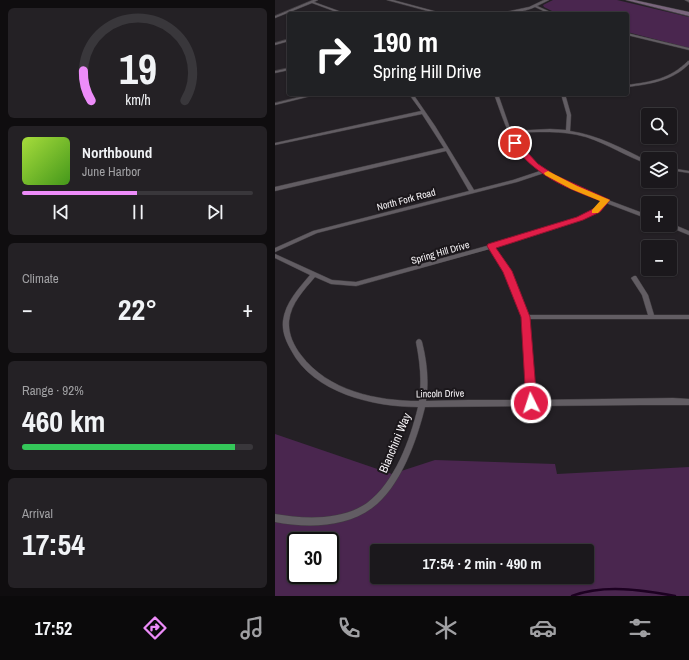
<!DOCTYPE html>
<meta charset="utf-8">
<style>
:root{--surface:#1b181c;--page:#242125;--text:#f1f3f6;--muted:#a0a0a3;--line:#39373b;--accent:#ed8cf9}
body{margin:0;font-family:"Archivo Narrow",sans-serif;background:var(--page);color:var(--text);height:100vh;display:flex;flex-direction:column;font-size:15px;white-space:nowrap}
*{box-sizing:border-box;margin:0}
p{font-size:13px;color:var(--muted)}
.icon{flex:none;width:22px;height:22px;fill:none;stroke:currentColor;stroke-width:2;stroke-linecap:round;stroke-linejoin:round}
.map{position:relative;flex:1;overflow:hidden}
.panel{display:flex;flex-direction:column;gap:8px;padding:8px;background:#0f0d0f;width:275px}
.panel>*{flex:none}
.hud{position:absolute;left:12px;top:12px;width:342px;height:84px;border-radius:4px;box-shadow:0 1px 3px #0004,0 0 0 1px var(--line);background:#202124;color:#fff;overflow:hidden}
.buttons{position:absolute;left:366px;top:108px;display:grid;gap:8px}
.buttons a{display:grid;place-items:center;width:36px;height:36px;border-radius:4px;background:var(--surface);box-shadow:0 1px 3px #0004,0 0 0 1px var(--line);font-size:20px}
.speed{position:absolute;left:12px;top:532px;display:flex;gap:8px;font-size:20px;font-weight:700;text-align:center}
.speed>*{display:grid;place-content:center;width:52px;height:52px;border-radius:50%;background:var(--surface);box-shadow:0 1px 3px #0004,0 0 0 1px var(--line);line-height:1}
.speed .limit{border:2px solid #111;border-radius:6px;background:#fff;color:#111}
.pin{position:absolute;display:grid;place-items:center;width:34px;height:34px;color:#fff;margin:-17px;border:2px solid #fff;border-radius:50%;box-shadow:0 1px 4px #0007}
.me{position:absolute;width:44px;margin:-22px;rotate:356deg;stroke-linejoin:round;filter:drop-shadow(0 0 3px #0008)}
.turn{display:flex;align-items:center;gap:14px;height:84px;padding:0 20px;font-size:18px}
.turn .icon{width:52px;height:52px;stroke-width:2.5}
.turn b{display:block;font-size:28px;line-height:34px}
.big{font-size:30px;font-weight:700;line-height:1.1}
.panel .card{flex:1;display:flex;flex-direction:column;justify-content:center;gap:6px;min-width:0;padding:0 14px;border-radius:6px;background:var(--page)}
.panel .dial{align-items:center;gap:0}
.dial svg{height:104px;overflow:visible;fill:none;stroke:var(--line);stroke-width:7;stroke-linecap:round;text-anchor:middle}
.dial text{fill:var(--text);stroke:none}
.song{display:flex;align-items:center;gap:12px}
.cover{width:48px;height:48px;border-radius:6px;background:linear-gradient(135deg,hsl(80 70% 55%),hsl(100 70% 35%))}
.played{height:4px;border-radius:2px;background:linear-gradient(90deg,var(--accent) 50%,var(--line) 50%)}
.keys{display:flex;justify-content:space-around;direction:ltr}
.heat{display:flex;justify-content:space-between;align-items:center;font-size:22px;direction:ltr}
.charge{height:6px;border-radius:3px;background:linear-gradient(90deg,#34c759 92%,var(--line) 0)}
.trip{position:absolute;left:95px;top:544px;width:224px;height:40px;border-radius:4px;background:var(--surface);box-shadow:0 1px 3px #0004,0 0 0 1px var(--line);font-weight:700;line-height:40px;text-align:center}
.tab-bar{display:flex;height:64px;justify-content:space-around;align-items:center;background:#0b0a0b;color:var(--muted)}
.tab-bar .icon{width:28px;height:28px}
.tab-bar .active{color:var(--accent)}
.tab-bar b{font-size:18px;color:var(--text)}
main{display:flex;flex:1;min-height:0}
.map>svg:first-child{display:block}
.green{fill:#4a264f;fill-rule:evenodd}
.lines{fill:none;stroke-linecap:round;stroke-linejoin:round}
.stream{stroke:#1c0021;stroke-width:2.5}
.street-casing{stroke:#413d41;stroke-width:1}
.secondary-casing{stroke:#413d41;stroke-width:1}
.street{fill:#625d63;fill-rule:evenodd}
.secondary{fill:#79657c;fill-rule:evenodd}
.route{fill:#e11d48;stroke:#92132f}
.slow{fill:#f59e0b}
.labels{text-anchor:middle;stroke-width:4;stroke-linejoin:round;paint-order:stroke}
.street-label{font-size:10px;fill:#f7f4f7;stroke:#1b171b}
.near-street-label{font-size:12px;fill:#f7f4f7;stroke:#1b171b}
</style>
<main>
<section class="panel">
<div class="card dial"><svg viewBox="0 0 100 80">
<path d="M14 69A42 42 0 1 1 86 69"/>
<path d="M14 69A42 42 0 0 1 8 46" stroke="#ed8cf9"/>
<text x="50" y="56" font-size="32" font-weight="700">19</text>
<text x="50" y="72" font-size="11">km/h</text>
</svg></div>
<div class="card">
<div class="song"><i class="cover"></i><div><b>Northbound</b><p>June Harbor</p></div></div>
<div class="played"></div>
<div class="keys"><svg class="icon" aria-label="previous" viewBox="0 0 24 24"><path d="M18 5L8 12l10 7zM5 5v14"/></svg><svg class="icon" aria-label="pause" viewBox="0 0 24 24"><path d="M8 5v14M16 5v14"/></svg><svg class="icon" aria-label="next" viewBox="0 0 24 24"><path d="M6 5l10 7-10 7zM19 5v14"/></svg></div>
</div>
<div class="card"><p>Climate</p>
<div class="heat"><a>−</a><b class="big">22°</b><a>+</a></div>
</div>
<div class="card"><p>Range · 92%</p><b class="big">460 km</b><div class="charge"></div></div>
<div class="card"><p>Arrival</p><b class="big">17:54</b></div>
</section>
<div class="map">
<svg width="414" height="596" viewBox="0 0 414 596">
<rect width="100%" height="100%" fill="#242025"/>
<g class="green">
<path d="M278 0H342L414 17V48L352 32V14H283L269 7 268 5Z"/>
<path d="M0 434 117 474 160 460 280 464 282 474 414 467V596H0ZM21 541H55V575H21ZM102 551H312V577H102Z"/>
</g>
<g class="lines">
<path class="stream" d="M297 596C329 584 367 590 400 596"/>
<g class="street-casing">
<g id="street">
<path d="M38 0H43L39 2 72 14H67L37 3 0 18V16Z"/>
<path d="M112 0H118L170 14H164Z"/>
<path d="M269 0H274L262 6 280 14H275L260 7C250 12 232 14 221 14L254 7Z"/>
<path d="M410 0H414V2Z"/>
<path d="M352 33 414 48V50L352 35Z"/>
<path d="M14 39V41L0 45V43Z"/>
<path d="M413 61H414V64C397 81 375 84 352 87V85C376 82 395 79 413 61Z"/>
<path d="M14 68V70L0 73V71Z"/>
<path d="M37 94H44L0 105V103Z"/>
<path d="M134 94H138L160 126 199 190 238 180 265 171C237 152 230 124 219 94H223L236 131 275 129 291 130 292 115 286 94H290L296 115 295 131C323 135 348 149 373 161V164C352 157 333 144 311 137 287 130 262 132 237 133 252 162 281 178 309 190 317 194 325 198 333 199V200L373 215V219L331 203 324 211 307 220 219 248 235 271 253 315H373L367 295 356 278 359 276H361L373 295 379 315H414V319H254L259 400 398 398 414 399V405H366L150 407C142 440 125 488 97 508 70 528 31 528 0 522V514C29 519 66 521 92 503 120 482 135 440 143 407 99 407 38 393 16 350 11 341 7 332 8 321 10 303 24 288 35 275L0 258V254L57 280 81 282 215 245 303 218 320 209 327 201C307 193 287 185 269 173L242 182 42 233 0 252V248L38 231 194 191 171 151 0 191V187L169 148 147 114 0 145V143L146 111ZM215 249 229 272 248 317 252 400H193L151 401C154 381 152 362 147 342L146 340 144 339 142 340 141 342C145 362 147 381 144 401 102 401 53 391 26 355 19 346 13 334 14 321 16 303 29 290 40 277L56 284 81 286Z"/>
<path d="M395 168 414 171V173L395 170Z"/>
<path d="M395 223 414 231V235L392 226 391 225H395Z"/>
</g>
</g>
<g class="secondary-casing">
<path id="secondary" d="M351 0H359L414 12V16Z"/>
</g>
<use href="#street" class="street"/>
<use href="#secondary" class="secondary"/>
</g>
<path class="route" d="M237 141H242L263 164 280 175 335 200 325 212 308 220 221 248 237 271 255 317 262 403 260 407 256 408 253 407 251 403 246 317 228 272 212 246 213 244 302 217 320 208 326 201C302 192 278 183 259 167 251 161 244 152 237 144Z"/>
<path class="slow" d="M273 171 302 186 335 200 323 213H317V210L325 201 296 189 270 175 269 173Z"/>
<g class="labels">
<g class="street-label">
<text transform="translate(131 199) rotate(-15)" y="4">North Fork Road</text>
<text transform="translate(165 252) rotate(-16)" y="4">Spring Hill Drive</text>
<text transform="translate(165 393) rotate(-1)" y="4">Lincoln Drive</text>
</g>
<g class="near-street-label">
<text transform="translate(120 443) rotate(-67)" y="4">Bianchini Way</text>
</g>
</g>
</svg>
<div class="buttons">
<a><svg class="icon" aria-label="search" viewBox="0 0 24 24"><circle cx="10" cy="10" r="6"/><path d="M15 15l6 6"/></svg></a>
<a><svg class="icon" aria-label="layers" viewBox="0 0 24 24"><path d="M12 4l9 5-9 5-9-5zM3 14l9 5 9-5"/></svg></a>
<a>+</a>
<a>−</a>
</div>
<div class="speed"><div class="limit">30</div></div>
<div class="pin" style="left:240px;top:143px;background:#d93025"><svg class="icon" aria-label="arrive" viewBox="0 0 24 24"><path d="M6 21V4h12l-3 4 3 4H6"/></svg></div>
<svg class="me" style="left:256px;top:403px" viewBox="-20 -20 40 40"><circle r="17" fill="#e11d48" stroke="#fff" stroke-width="3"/><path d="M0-11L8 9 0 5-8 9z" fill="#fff"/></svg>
<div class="trip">17:54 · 2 min · 490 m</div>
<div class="hud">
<div class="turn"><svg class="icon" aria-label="right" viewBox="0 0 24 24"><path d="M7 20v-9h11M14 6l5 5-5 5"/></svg><div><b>190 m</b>Spring Hill Drive</div></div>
</div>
</div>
</main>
<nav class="tab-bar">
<b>17:52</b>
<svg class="icon active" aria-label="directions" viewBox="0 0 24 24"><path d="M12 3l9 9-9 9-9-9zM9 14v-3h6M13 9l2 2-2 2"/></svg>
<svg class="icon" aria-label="music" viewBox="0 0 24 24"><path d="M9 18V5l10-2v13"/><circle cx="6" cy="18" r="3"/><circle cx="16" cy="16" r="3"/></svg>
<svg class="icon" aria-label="phone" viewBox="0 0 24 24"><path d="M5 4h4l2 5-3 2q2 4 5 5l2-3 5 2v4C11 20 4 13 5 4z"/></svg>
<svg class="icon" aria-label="climate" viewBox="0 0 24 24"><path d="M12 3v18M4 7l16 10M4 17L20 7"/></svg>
<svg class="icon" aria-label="car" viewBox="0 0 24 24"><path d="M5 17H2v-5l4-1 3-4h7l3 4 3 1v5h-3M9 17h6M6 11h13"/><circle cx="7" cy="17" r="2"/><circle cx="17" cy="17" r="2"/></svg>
<svg class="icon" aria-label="filters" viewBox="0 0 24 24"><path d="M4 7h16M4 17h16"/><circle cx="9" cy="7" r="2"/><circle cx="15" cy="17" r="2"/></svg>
</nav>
